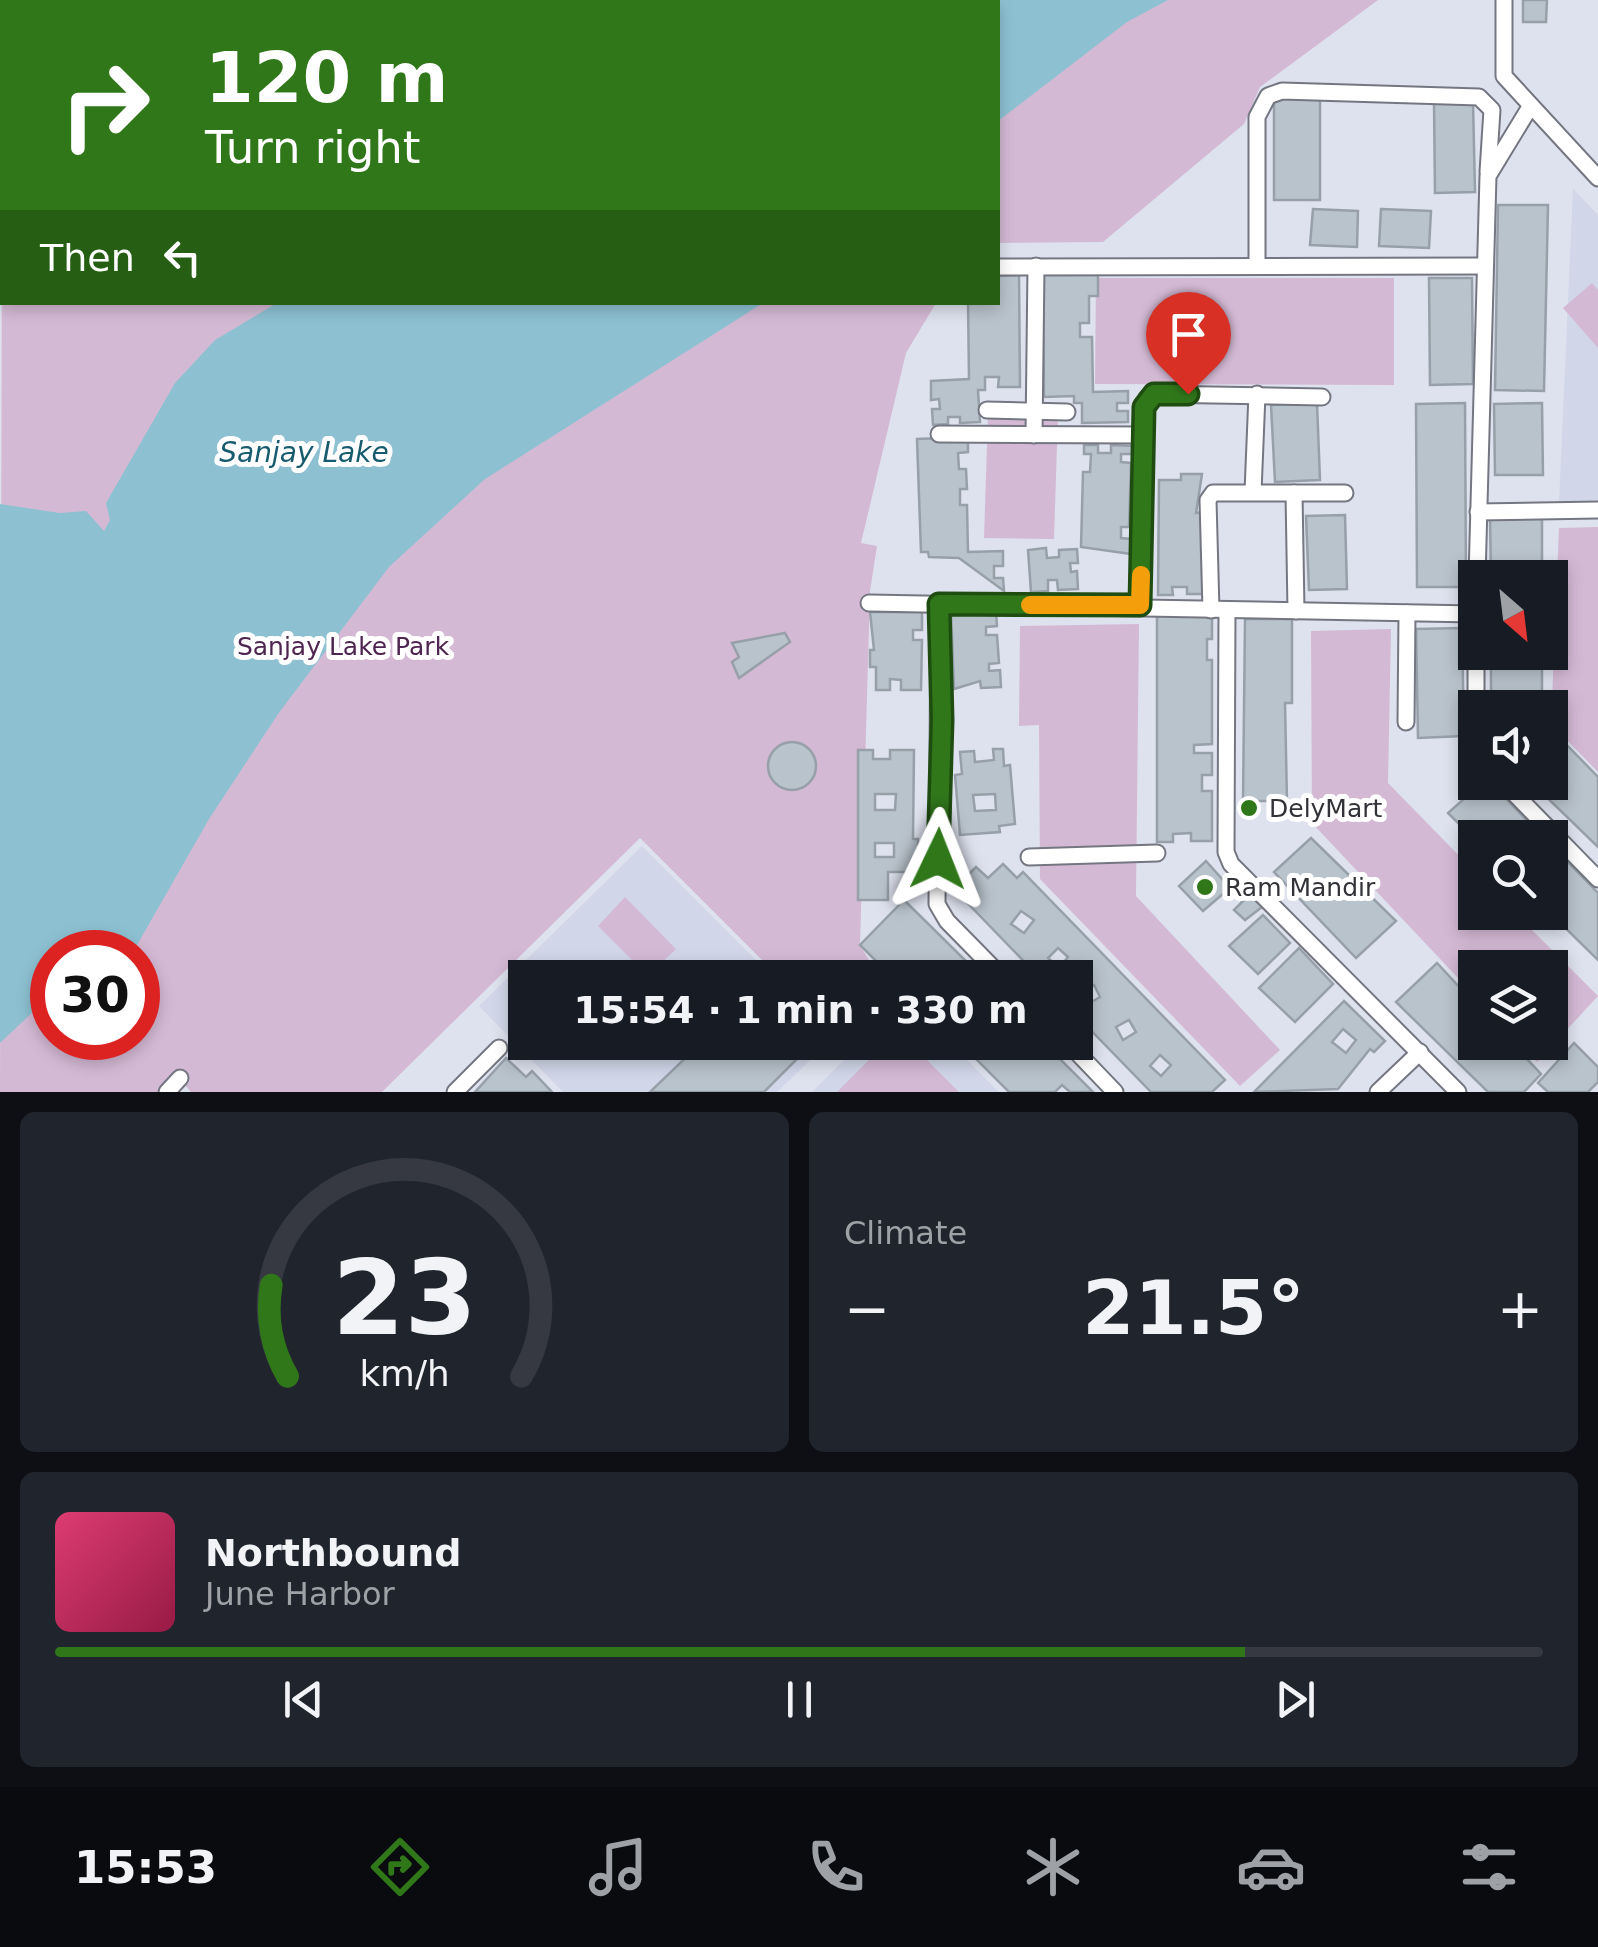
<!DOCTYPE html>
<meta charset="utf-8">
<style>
:root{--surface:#171b24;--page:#20242c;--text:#f1f3f6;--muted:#9ea1a6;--line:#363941;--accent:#30771a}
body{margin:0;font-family:"DejaVu Sans",sans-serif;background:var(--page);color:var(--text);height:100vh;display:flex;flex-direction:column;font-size:38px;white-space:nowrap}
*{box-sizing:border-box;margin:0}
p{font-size:32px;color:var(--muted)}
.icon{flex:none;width:55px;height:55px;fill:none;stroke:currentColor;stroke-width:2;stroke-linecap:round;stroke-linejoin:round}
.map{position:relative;height:1092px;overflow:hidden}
.drawer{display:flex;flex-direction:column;gap:20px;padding:20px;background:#0d0f14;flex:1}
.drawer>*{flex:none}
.banner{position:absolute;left:0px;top:0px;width:1000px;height:305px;box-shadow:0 5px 15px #0003;background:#30771a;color:#fff;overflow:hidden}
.needle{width:65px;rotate:152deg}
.buttons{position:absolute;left:1458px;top:560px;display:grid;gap:20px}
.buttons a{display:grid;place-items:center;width:110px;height:110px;border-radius:0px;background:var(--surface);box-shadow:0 5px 15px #0003;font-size:50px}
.speed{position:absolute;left:30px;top:930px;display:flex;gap:20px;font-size:50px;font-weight:700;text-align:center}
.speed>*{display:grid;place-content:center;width:130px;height:130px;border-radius:50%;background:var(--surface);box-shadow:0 5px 15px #0003;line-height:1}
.speed .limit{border:15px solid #d22;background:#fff;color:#111}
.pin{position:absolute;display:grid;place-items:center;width:85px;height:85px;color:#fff;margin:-102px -42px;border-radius:50% 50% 50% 0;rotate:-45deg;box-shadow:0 0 10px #0007}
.pin .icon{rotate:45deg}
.me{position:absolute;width:110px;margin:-55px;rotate:2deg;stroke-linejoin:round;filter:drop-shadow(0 0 8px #0008)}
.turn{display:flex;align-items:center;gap:35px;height:210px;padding:0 40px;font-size:45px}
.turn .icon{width:130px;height:130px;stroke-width:2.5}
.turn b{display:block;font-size:70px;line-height:85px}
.then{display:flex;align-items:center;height:95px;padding:0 40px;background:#0003;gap:20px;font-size:38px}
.big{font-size:75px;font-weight:600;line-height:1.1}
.drawer .widget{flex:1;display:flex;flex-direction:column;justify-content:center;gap:15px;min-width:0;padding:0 35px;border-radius:15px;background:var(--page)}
.drawer .dial{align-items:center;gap:0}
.dial svg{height:260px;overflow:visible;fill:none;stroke:var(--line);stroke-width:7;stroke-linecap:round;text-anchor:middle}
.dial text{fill:var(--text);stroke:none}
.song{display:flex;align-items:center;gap:30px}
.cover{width:120px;height:120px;border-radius:15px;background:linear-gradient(135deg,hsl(340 70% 55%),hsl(340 70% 35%))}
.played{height:10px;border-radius:5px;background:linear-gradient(90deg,var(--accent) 80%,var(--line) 80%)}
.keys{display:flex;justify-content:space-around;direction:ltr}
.heat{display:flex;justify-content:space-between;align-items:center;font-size:55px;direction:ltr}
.drawer .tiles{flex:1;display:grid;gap:20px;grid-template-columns:1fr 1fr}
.widget:last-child{grid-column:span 2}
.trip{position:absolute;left:508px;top:960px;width:585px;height:100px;border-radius:0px;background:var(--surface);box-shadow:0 5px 15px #0003;font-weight:600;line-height:100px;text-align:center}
.dock{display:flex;height:160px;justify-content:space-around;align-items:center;background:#090b0e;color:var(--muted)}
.dock .icon{width:70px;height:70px}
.dock .selected{color:var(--accent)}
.dock b{font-size:45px;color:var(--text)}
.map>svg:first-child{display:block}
.built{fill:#d1d7e9}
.green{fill:#d4b9d4;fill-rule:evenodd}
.water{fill:#8dc1d2}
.building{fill:#b9c3cc;stroke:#97a0a9;stroke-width:2.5;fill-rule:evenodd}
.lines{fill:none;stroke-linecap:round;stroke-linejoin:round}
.street-casing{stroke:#747781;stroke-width:19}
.secondary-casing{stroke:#747781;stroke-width:26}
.street{stroke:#fff;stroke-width:15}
.secondary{stroke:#fff;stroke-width:22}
.route-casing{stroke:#1f4d11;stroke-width:25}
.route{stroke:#30771a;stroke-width:18}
.slow{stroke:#f59e0b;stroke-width:18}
.poi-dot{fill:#30771a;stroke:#fff;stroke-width:4}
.labels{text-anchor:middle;stroke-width:10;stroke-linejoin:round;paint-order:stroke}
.park-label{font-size:25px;fill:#4e2550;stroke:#fff}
.poi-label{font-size:25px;fill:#323338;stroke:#fff;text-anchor:start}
.water-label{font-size:28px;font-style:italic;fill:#175c6e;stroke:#fff}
</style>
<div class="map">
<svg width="1598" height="1092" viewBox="0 0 1598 1092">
<rect width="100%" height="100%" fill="#dee2ee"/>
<g class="built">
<path d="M1573 189 1598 215V502L1559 503Z"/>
<path d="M642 846 773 977 525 978V1042L828 1043 777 1092H563L479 1006Z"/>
<path d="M862 1042 950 1043 999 1092H812Z"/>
</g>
<g class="green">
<path d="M575 0H1378L1260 87 1244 124 1103 242 998 243V2H567Z"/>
<path d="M2 192V302L936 303 906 353 861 543 877 546 870 591 860 945 879 977H779L640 838 382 1092H191L180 1079 167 1092H0ZM52 952H138V1038H52Z"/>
<path d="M1096 278H1394V385L1095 384Z"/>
<path d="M1592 283 1598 290V348L1563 308Z"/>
<path d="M988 413 1058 414 1054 539 984 538Z"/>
<path d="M1598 527V772L1551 724 1559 528Z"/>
<path d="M1139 624 1136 896 1280 1050 1240 1086 1040 879 1039 725 1019 726 1020 626Z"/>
<path d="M1391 629 1388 783 1475 872V912L1515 913 1598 996 1537 1062 1519 1043 1550 1042V968H1475V996L1312 823 1311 631Z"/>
<path d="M625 897 676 949 648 976 598 926Z"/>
<path d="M887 1042 910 1043 959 1092H837Z"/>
</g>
<g class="water">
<path d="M859 0H1168L1127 22 998 121V2H856Z"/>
<path d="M277 303H763L485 479 389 567 278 714 209 819 133 952H52V994L0 1043V504L60 513 86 511 104 531 110 520 106 503 175 383 215 340Z"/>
</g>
<g class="building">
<path d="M1523 0H1547L1546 22H1523Z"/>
<rect x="1274" y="98" width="46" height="102"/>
<path d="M1473 102 1475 192 1435 193 1434 103Z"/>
<path d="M1498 205H1548L1544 391 1495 390Z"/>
<path d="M1313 209 1358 211 1357 247 1310 245Z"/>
<path d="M1381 209 1431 211 1429 248 1379 246Z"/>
<path d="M1098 272V296H1089V323H1080V337H1092L1093 392 1128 391V403H1117V411H1128V422L1082 423V403H1074V396L1044 397 1043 273Z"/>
<path d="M1019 275 1020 387H998L999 377H985V390H978L980 422 960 423V417H948V424L933 425 932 409H940L939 399 931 400V381L969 379 968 302H998V276Z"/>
<path d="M1429 278H1472L1473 384 1430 385Z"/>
<path d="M1317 403 1320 480 1275 482 1271 405Z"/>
<path d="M1465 403 1466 587H1417L1416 404Z"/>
<path d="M1542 403 1543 475H1495L1494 404Z"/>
<path d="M968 437V452L958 453 959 469H966L967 489H960V505H967L968 552 1003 551V566H994V578H1003L1004 591 959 558 929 557 928 552H921L917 439Z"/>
<path d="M1084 445H1098V453H1111V445L1134 446V454H1121V462L1131 463 1129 527H1121V538L1131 539V554L1081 547 1083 472H1090L1091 454H1084Z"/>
<path d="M1181 474H1202L1196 513 1202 512 1204 594H1187V587H1172L1173 595H1158L1159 480H1181Z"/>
<path d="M1345 515 1347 589 1309 590 1306 516Z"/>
<path d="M1542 516V578H1491L1490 517Z"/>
<path d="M1046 548 1047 558 1059 557V550L1077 549 1078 563H1070L1071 572 1077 571 1078 589 1058 590 1057 580H1048V591L1031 592 1028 550Z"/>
<path d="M996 610 997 626 986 627V635H997L999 663 989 664V671L1000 670 1001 687 981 688 980 681 954 689 951 613Z"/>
<path d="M870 612H922V630H913V640H922L921 690H901V680L890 679V690H876V667H870V650H874Z"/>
<path d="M1157 615H1212V639H1207V660H1212V744L1194 745V753H1212V775H1202V791H1212V841H1191V833L1173 834V842H1157Z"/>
<path d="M1245 619H1292V703H1285L1287 801H1243Z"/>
<path d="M1462 628 1464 736 1418 738 1416 629Z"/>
<path d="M785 633 790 642 739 678 732 662 739 657 732 643Z"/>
<rect x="1491" y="652" width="51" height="56"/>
<path d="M1563 741 1598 777V847L1531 782H1550V755Z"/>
<circle cx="792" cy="766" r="24"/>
<path d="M993 749H1003L1004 766 1010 765 1015 824 999 826 1000 832 960 835 955 775 962 774 960 752 974 751 975 762 994 760ZM995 794 996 810 975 811 973 795Z"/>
<path d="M858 750H873V759H890V750H914L913 839H918V872H888V900H858ZM875 794H896L895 810H875ZM875 843H894V857H875Z"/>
<path d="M1483 782H1490L1544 838 1475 840 1448 813Z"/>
<path d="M1311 838 1396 921 1356 958 1274 872Z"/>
<path d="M1550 844 1598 893V960L1549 912Z"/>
<path d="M1206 861 1230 888 1203 911 1179 886Z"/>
<path d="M1003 864 1017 878 1023 872 1225 1080 1212 1092H1151L1075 1014V978H1040L954 889 976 867 988 878ZM1021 911 1034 920 1024 933 1011 924ZM1058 948 1068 957 1059 968 1048 958ZM1094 985 1100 997 1088 1004 1082 992ZM1129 1020 1136 1032 1123 1040 1116 1027ZM1160 1055 1171 1065 1161 1076 1150 1066Z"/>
<path d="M1252 892 1266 904 1245 920 1234 910Z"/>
<path d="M904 900 969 964 979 978H893L860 945Z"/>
<path d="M1263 915 1290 943 1258 974 1229 946Z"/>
<path d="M1299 948 1333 984 1295 1022 1259 988Z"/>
<path d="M1437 963 1475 1004V1042H1511L1541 1074 1524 1092H1488L1396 1002Z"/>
<path d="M1344 1001 1385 1041 1374 1052 1370 1049 1338 1089 1254 1092ZM1343 1029 1356 1040 1346 1053 1332 1042Z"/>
<path d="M702 1042H814L764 1092H650Z"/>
<path d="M959 1042H1043L1093 1092H1070L1062 1085 1055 1092H1009Z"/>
<path d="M1574 1043 1598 1067V1082L1588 1092H1548L1538 1083Z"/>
<path d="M506 1058 526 1077 532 1071 552 1092H475Z"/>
</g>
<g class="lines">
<g class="street-casing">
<g id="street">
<path d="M68 0 69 2"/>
<path d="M237 0 238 2"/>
<path d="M289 0 290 2"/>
<path d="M1504 0V76L1598 178"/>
<path d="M1257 266V117L1268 96 1282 91 1479 97 1492 110 1488 172"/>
<path d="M998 267 1482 266"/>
<path d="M987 410 1067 412"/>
<path d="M939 434 1142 435"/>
<path d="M1034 435 1036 266"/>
<path d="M1253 492 1257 394"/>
<path d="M1294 493 1296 611"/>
<path d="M1478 512 1598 510"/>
<path d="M1477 578 1488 176 1530 107"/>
<path d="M869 603 1475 614"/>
<path d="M939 605 937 904 947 921 1003 978"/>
<path d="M1141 605 1142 435 1147 398 1154 394 1322 397"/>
<path d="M1211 610 1208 500 1213 493H1345"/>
<path d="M1227 610 1226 852 1231 864 1458 1092"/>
<path d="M1476 708V652"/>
<path d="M1406 722 1407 613"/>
<path d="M1503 782 1598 879"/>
<path d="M1029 857 1157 853"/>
<path d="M1067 1042 1115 1092"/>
<path d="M167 1092 180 1078"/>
<path d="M455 1092 499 1048"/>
<path d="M1378 1092 1420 1052"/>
</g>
</g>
<g class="secondary-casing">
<g id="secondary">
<path d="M371 2 382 0"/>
<path d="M466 2 478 0"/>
<path d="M0 148 2 147"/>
<path d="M0 165 2 164"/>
</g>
</g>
<use href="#street" class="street"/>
<use href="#secondary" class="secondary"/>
</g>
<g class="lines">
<g class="route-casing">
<path id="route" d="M938 859 942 720 939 604 1140 605 1144 407 1154 394H1188"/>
</g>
<use href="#route" class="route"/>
<path class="slow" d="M1030 605H1140L1141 575"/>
</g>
<g class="poi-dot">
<circle cx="1249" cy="808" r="10"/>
<circle cx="1205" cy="887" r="10"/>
</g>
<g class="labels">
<g class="park-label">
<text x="343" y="655">Sanjay Lake Park</text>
</g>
<g class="poi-label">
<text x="1269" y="817">DelyMart</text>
<text x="1225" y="896">Ram Mandir</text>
</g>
<g class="water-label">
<text x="304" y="462">Sanjay Lake</text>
</g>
</g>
</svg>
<div class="buttons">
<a><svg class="needle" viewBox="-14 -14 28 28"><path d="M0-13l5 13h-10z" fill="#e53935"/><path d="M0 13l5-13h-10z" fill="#9ea1a6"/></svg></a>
<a><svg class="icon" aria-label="sound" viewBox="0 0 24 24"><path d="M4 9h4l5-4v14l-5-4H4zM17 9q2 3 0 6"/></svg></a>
<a><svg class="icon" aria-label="search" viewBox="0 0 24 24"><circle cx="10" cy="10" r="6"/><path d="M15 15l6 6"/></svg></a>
<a><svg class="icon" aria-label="layers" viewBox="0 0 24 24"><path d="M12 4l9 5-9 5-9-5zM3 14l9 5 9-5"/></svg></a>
</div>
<div class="speed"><div class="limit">30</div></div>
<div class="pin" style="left:1188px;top:394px;background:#d93025"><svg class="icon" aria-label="arrive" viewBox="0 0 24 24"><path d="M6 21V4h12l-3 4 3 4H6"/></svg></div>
<svg class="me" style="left:938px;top:859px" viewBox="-20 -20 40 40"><path d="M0-17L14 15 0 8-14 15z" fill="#30771a" stroke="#fff" stroke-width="4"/></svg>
<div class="trip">15:54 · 1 min · 330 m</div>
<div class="banner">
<div class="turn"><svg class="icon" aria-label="right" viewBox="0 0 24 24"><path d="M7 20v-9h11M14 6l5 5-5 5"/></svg><div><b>120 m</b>Turn right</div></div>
<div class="then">Then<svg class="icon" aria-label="left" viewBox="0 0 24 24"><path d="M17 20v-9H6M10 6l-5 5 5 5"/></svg></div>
</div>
</div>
<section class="drawer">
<div class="tiles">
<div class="widget dial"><svg viewBox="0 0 100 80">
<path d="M14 69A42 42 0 1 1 86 69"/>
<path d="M14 69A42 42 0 0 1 9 41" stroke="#30771a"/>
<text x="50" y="56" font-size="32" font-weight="700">23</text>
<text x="50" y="72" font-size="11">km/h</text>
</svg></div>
<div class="widget"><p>Climate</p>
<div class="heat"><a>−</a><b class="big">21.5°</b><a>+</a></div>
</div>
<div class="widget">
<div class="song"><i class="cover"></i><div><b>Northbound</b><p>June Harbor</p></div></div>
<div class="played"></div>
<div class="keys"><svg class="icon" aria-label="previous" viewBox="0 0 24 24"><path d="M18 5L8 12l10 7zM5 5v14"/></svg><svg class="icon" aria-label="pause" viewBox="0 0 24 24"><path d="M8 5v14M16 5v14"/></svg><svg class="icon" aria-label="next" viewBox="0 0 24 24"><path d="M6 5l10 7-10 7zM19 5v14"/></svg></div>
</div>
</div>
</section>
<nav class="dock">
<b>15:53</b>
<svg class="icon selected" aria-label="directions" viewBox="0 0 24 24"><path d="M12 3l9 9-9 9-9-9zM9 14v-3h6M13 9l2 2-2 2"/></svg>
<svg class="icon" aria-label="music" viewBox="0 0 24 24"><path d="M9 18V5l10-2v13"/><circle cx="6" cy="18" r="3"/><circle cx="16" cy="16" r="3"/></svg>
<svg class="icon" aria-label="phone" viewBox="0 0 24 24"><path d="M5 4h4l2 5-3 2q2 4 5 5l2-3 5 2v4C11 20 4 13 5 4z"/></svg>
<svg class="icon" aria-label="climate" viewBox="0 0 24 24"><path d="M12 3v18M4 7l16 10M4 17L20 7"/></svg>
<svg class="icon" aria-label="car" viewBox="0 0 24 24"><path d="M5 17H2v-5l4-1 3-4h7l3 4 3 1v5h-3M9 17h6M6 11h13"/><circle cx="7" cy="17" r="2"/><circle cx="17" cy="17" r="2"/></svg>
<svg class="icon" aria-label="filters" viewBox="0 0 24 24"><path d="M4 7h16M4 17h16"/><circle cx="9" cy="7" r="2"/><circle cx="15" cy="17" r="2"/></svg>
</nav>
